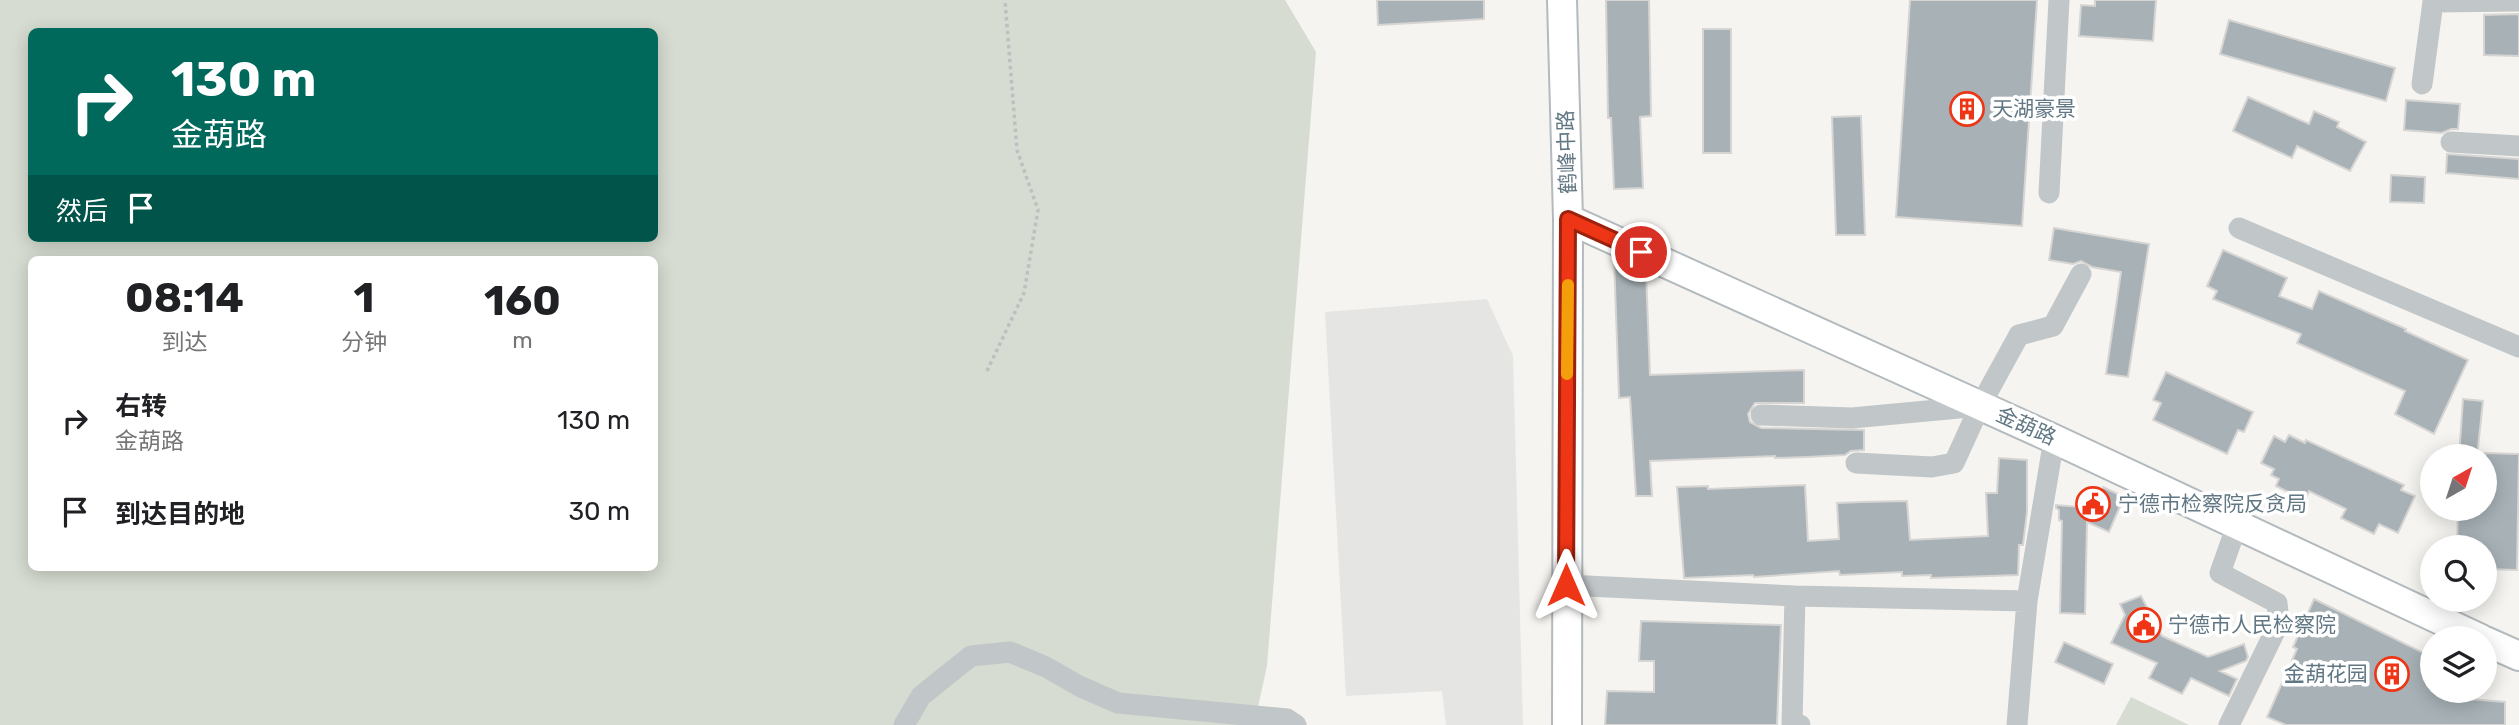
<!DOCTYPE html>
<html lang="zh">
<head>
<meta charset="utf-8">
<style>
  body { margin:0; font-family:Rubik,"Noto Sans SC",sans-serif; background:#f2f2f2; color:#202124; height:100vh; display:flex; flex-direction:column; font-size:26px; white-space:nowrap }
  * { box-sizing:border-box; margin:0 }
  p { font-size:23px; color:#757577 }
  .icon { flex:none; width:38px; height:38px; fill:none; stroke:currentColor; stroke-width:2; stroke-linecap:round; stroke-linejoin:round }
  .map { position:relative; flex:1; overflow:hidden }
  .details { position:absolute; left:28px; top:256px; width:630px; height:315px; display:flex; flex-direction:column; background:#fff; border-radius:10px; box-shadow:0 4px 18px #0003 }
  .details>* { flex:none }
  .hud { position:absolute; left:28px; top:28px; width:630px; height:214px; border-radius:10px; box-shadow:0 4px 18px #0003; background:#00695c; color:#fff; overflow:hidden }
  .needle { width:46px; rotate:39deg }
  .fabs { position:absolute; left:2420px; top:444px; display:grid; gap:14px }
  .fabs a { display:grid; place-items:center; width:77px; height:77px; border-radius:50%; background:#fff; box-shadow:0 4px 18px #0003; font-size:35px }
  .pin { position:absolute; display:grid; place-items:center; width:60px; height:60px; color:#fff; margin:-30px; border:4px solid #fff; border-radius:50%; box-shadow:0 2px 7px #0007 }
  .me { position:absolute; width:77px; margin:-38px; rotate:0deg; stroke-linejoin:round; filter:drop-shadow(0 0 5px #0008) }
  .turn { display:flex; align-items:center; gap:24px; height:147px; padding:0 28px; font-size:32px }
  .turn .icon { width:91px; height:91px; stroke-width:2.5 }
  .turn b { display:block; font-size:49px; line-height:60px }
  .then { display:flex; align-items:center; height:66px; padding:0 28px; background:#0003; gap:14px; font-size:26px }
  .eta { display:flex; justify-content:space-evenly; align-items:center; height:119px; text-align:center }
  .eta b { font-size:42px; font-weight:700; line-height:49px }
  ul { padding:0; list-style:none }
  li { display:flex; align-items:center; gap:21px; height:91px; padding:0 28px }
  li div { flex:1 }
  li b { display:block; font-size:26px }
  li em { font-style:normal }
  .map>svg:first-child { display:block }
  .built { fill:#e5e6e4 }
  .green { fill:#d6dcd1; fill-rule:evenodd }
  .building { fill:#a8b2b6; stroke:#d6d5d3; stroke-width:2 }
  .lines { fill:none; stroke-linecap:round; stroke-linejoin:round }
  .secondary-casing { stroke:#b3babd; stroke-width:32 }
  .path { stroke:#bdbfc1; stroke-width:3.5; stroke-dasharray:3.5 3.5; stroke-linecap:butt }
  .street { stroke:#c1c6c8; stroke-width:21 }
  .secondary { stroke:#fff; stroke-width:28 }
  .route-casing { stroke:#9b220e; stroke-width:18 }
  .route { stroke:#ee3516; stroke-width:12 }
  .slow { stroke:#f59e0b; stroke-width:12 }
  .labels { text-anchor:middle; stroke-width:7; stroke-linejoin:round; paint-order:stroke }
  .poi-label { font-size:21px; fill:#617783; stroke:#fff; text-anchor:start }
  .street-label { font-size:21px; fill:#617783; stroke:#fff }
</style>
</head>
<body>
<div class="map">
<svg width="2519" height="725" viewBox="0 0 2519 725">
  <rect width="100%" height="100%" fill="#f5f4f0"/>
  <path class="built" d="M1487,299L1513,356L1523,725H1446L1442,691L1346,696L1325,312Z"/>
  <path class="green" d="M0,0H1285L1316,52L1267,666L1254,725H0ZM32,32H654V238H32ZM32,259H654V567H32Z
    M2131,697L2189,725H2116Z"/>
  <path class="building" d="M1377,0H1484V19L1378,25Z
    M1606,0H1649L1651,116L1640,117L1643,188L1614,189L1611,118H1608Z
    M1910,0H2037L2022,226L1896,217Z
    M2095,0H2156L2153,41L2079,36L2081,5L2095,6Z
    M2519,14V56L2484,55V15Z
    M2229,20L2395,68L2386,101L2220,54Z
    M1703,29H1731V153H1703Z
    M2248,97L2309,124L2314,111L2339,122L2337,127L2366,142L2350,171L2297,146L2292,158L2233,131Z
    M2406,100L2460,104L2458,129H2451L2442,133L2404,130Z
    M1861,116L1865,235H1836L1832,117Z
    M2447,154L2519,159V179L2446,173Z
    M2391,175L2425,177L2424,203L2390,202Z
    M2054,228L2149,244L2128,377L2106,374L2121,272L2092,267L2081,261L2073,264L2049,260Z
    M2223,250L2287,278L2279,296L2312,309L2319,291L2406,329L2405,331L2468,360L2434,434L2395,414L2405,391L2297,343L2301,334L2213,299L2217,291L2207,286Z
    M1614,258L1646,272L1650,375L1804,370V403H1755L1748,414L1750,422L1761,428L1864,430V450L1851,451L1845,455L1807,457L1775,458V456L1650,461L1652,496H1636L1630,397L1619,398Z
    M2166,372L2253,412L2244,432L2238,430L2227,454L2153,420L2161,403L2153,400Z
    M2463,399L2483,401L2477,457H2459Z
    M2289,435L2305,443L2306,440L2404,485L2401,490L2415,496L2398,533L2379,524L2374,534L2341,518L2346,509L2309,491L2305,500L2276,486L2279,479L2271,475L2274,469L2261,463L2274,436L2285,442Z
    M2485,453L2519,454L2517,570L2485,569V548H2457L2458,509H2485Z
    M1999,458L2027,460V512L2023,545H2019L2018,575L1931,578V575L1902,576V572L1840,575L1839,571L1754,577L1753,575L1684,578L1677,487L1708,486V489L1805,485L1808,541L1839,539L1837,503L1861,502L1907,501L1910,540L1988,536L1986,493H1997Z
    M2103,487L2124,497L2109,532L2087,522L2085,614L2060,613L2062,521L2059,520V510L2056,508V505L2094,508Z
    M2141,596L2162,636L2208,657L2244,644L2248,657L2246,661L2220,671L2237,679L2229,696L2191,678L2182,694L2149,678L2157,663L2111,643L2125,615L2120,604Z
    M2314,599L2432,657V691H2459L2457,698L2505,702V725H2286L2267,717L2297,649L2293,647Z
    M1641,621L1781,625L1777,725H1605L1607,691L1654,692V661H1639Z
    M2064,642L2113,664L2104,684L2055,662Z"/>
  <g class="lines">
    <g class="secondary-casing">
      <path id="secondary" d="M1562,0L1568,219L1567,725
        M1568,219L2054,439L2481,639
        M2485,641L2519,656"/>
    </g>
    <path class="path" d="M987,371L1024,293L1038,210L1017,150L1005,0"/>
    <path class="street" d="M2422,84L2433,2L2519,1
      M2451,142L2519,146
      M2049,193L2059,0
      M2239,228L2519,347
      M1980,406L2019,335L2053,326L2081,274
      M1761,415L1852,418L1980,406L1954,463L1932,467L1856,463
      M1566,585L1795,596L2027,601
      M1795,596L1792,723L1800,725
      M904,725L921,696L971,656L1010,652L1046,667L1079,686L1118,703L1287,719L1296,725
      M2017,725L2027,601L2054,439
      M2229,725L2279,623L2277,603L2220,573L2237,525"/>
    <use href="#secondary" class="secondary"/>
  </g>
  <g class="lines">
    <g class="route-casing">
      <path id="route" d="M1566,585L1568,219L1641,252"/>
    </g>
    <use href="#route" class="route"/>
    <path class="slow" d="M1567,374L1568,285"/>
  </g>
  <defs>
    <g id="building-ring" transform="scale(1.75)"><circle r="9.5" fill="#fff" stroke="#ee3516" stroke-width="1.5"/><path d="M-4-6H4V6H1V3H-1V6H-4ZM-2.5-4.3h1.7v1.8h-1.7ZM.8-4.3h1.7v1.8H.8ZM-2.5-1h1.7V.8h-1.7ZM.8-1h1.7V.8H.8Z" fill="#ee3516"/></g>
    <g id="civic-ring" transform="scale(1.75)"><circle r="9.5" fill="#fff" stroke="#ee3516" stroke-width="1.5"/><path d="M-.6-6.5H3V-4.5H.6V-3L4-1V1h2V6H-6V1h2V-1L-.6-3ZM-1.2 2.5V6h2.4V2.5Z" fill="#ee3516"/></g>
  </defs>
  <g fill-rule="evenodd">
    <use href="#building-ring" x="1967" y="109"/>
    <use href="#civic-ring" x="2093" y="504"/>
    <use href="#civic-ring" x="2144" y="625"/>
    <use href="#building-ring" x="2392" y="674"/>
  </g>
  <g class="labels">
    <g class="poi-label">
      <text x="1992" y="116">天湖豪景</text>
      <text x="2118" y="511">宁德市检察院反贪局</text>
      <text x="2168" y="632">宁德市人民检察院</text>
      <text x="2368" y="681" text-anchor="end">金葫花园</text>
    </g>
    <g class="street-label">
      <text transform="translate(1567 152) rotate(-92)" y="7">鹤峰中路</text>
      <text transform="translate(2026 426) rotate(24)" y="7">金葫路</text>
    </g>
  </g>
</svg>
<div class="fabs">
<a><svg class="needle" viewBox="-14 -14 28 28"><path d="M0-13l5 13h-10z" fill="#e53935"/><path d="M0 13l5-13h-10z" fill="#757577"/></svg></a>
<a><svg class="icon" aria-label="search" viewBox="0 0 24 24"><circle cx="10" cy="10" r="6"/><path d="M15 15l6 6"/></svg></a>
<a><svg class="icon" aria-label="layers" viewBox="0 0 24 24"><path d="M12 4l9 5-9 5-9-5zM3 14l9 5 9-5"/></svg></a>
</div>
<div class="pin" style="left:1641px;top:252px;background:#d93025"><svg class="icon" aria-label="arrive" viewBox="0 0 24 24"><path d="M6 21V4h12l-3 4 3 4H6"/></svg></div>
<svg class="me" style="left:1566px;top:585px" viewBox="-20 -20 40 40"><path d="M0-17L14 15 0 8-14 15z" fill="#ee3516" stroke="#fff" stroke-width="4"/></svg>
<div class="hud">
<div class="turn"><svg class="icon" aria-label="right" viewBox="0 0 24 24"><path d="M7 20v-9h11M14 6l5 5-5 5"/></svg><div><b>130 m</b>金葫路</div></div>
<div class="then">然后<svg class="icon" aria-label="arrive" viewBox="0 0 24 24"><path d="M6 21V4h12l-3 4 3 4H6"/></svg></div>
</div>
<section class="details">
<div class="eta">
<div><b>08:14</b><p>到达</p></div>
<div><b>1</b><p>分钟</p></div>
<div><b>160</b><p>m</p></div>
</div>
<ul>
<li><svg class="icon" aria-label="right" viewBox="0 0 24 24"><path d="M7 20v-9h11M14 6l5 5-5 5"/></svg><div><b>右转</b><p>金葫路</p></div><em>130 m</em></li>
<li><svg class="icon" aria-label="arrive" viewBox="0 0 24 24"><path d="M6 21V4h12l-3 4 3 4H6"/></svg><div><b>到达目的地</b></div><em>30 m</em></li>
</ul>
</section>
</div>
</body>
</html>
